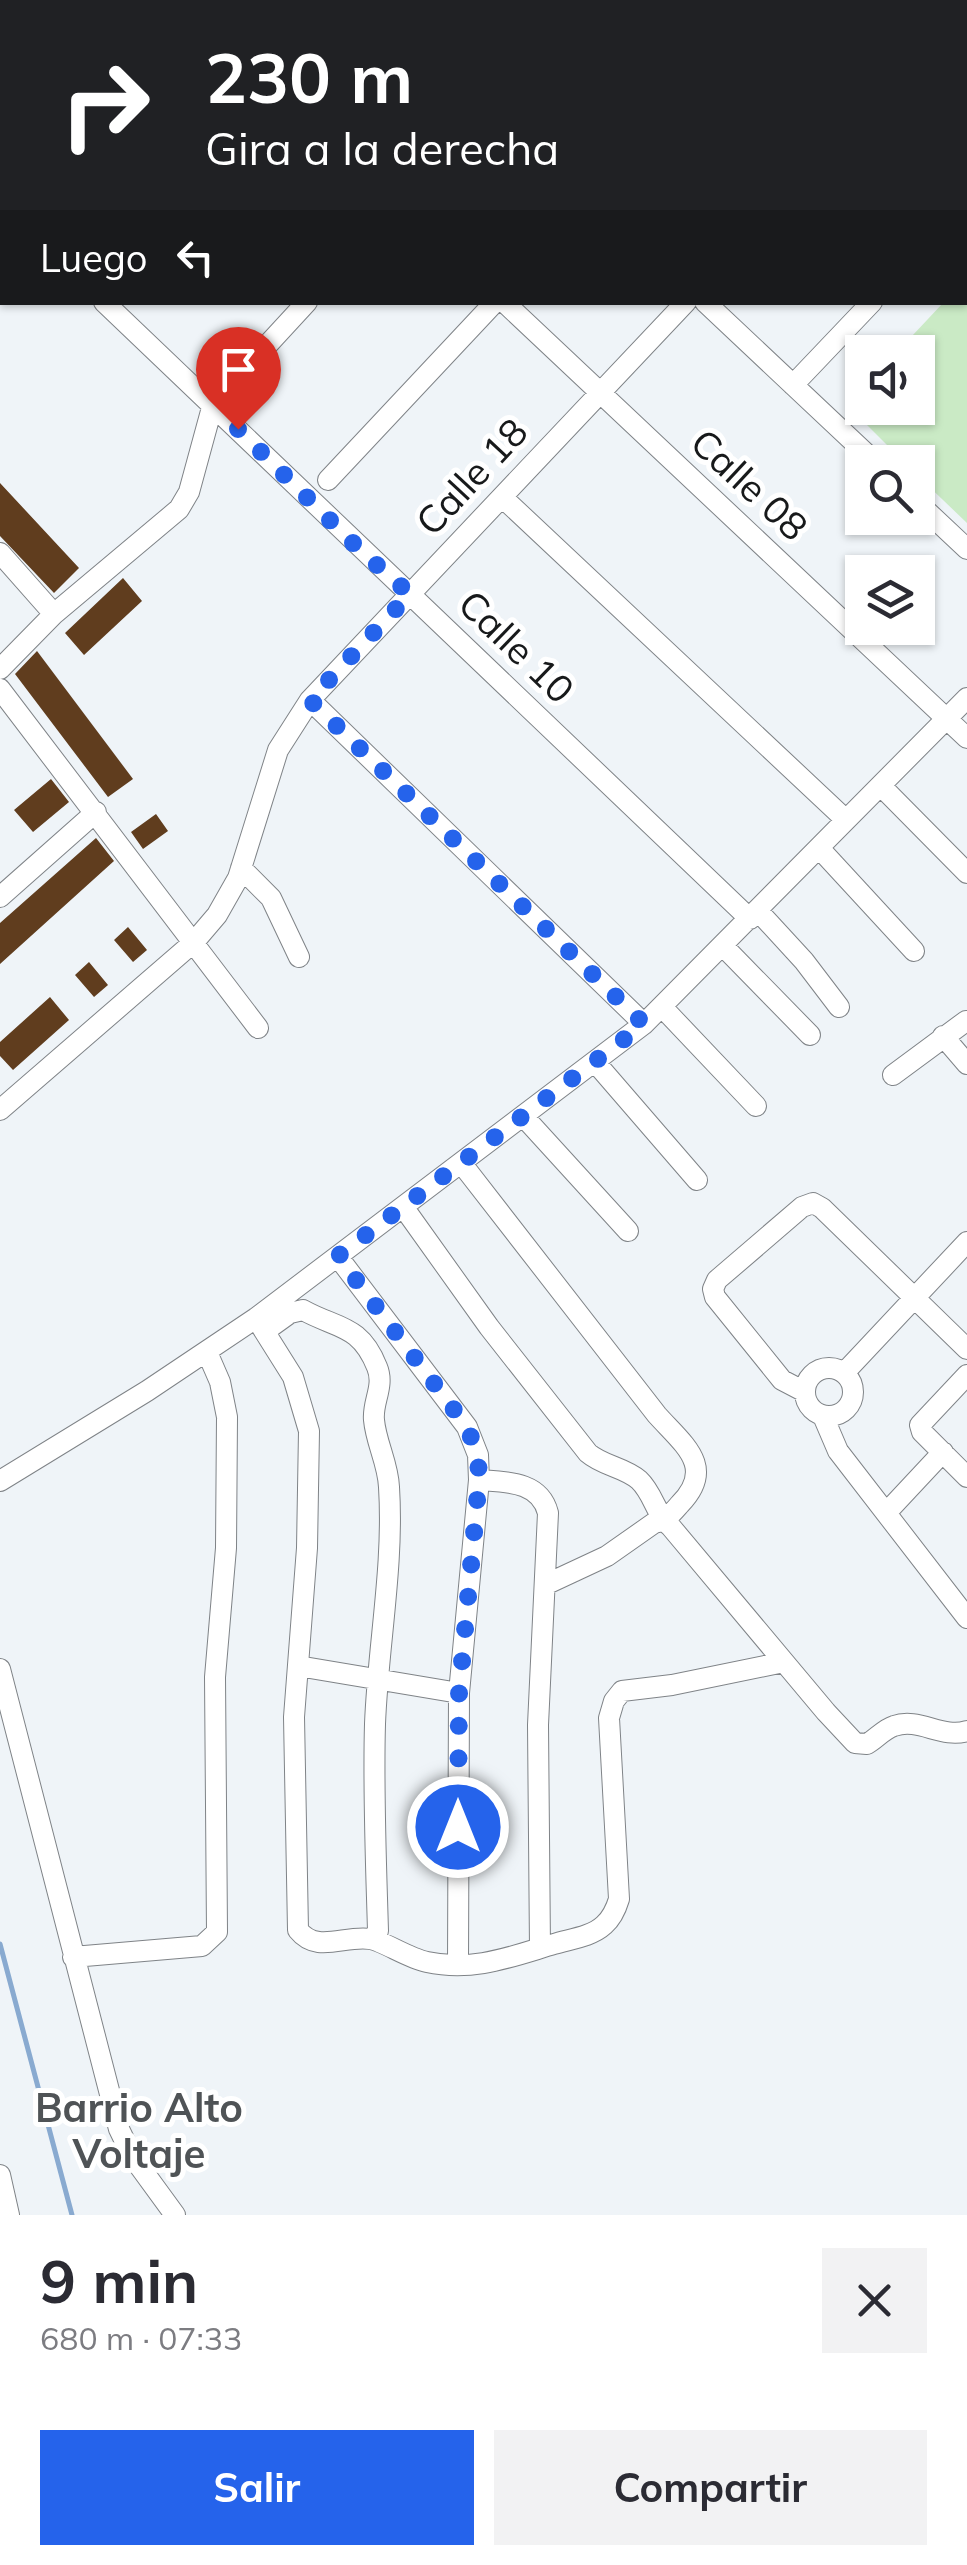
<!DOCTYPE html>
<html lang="es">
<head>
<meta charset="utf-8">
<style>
  body { margin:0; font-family:Mulish,sans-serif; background:#f2f2f3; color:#2b2b33; height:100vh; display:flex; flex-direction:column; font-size:38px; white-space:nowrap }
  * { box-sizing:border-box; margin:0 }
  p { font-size:32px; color:#7c7c81 }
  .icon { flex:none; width:55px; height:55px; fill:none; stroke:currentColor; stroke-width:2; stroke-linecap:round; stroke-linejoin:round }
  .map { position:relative; height:2215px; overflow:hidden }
  .sheet { display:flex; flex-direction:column; background:#fff; flex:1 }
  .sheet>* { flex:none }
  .banner { position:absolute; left:0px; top:0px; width:968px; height:305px; box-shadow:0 2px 8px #0004; background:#202124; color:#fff; overflow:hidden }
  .fabs { position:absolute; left:845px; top:335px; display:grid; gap:20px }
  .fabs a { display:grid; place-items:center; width:90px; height:90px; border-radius:0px; background:#fff; box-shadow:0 2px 8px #0004; font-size:50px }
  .pin { position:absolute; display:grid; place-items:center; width:85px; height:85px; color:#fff; margin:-102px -42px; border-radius:50% 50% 50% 0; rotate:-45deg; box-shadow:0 0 10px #0007 }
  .pin .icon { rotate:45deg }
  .me { position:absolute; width:110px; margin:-55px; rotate:0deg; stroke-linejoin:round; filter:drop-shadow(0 0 8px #0008) }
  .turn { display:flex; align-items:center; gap:35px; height:210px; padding:0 40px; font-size:45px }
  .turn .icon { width:130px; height:130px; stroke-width:2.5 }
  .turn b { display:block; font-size:70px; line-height:85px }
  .then { display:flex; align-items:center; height:95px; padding:0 40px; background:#0003; gap:20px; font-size:38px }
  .round { display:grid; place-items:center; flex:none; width:105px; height:105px; border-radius:0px; background:#f2f2f3 }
  .headline { display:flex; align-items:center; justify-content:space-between; height:170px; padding:0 40px }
  h1 { font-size:60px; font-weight:700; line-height:75px }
  .primary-button { display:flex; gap:20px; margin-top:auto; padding:20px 40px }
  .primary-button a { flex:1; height:115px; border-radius:0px; background:#2563eb; color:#fff; font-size:40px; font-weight:700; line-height:115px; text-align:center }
  .primary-button a+a { background:#f2f2f3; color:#2b2b33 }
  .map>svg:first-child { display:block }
  .green { fill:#caeac5 }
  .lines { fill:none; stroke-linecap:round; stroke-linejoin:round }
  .stream { stroke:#89aad0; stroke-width:5 }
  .building { fill:#603d1e }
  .minor-casing { stroke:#7f8387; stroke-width:22 }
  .minor { stroke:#fff; stroke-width:20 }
  .route { stroke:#2563eb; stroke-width:18; stroke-dasharray:0 32.4 }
  .labels { text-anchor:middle; stroke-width:10; stroke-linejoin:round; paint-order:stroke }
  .street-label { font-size:38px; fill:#17191a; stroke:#fff }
  .neighbourhood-label { font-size:40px; font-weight:bold; fill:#4f5356; stroke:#fff }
</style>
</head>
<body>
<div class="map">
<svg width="967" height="2215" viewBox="0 0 967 2215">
  <rect width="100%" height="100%" fill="#eff4f8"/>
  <path class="green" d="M967,276V523L918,476V462H904L848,406L862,390V408H918V352H897L943,303L965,302Z"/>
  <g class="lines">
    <path class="stream" d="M0,1944L72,2215"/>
  </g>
  <path class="building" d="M0,483L79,568L54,593L0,536Z
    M123,578L142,601L84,655L65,633Z
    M37,651L133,779L108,797L15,674Z
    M51,779L69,802L33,832L14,810Z
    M156,814L168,831L143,849L131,832Z
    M96,838L114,861L0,964V923Z
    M128,927L147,950L133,962L114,940Z
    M89,962L108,985L94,997L75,975Z
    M50,997L69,1020L13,1070L0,1056V1042Z"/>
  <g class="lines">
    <g class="minor-casing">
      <path id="minor" d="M188,0L191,2
        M16,2L18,0
        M398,2L401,0
        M587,2L590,0
        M779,2L782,0
        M965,9L967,7
        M0,19L2,17
        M0,204L2,207
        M965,205L967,203
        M104,302L750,919
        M504,302L967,738
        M705,302L875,462
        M793,385L872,302
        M328,480L495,302
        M502,497L846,820
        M918,503L967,549
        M0,553L54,614
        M0,669L54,614L179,509L189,492L213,404L307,302
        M0,689L258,1028
        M310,700L644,1024
        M881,786L967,873
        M819,848L914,951
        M241,868L271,898L299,957
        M0,897L96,812
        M758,911L804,961L839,1007
        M723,946L810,1035
        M663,1008L756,1106
        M943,1036L967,1064
        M595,1062L697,1180
        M893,1075L966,1021
        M0,1110L194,942L217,915L238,878L278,750L310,700L686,302
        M524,1117L628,1231
        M462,1164L657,1415C684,1445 716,1467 680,1504C672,1513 666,1521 654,1523L607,1556L547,1584
        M404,1208L489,1327L588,1453C603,1466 624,1467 639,1480C654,1494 656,1516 671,1527L826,1712L855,1743L867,1744C876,1739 884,1729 894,1726C919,1717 942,1739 967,1731
        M338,1257L467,1427L478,1455L479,1480L459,1693L458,1965
        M256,1318L293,1377L309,1431L307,1548L294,1717L298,1930C317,1954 344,1935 370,1939C383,1941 408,1958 427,1962C473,1972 510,1957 554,1944C570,1939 591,1937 604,1925C612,1918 616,1909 619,1899L609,1718L614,1701L622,1691L672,1685L784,1662
        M265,1331L290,1313L303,1310C337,1329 360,1324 377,1367C385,1386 372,1402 374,1420C376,1443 388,1463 389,1487C394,1566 378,1645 375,1724C373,1792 376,1862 378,1931L372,1939
        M805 1392a24 24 0 1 1 48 0a24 24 0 1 1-48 0Z
        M844,1373L967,1242
        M967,1375L920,1425L922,1432L967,1477
        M805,1392L782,1380L715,1297L713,1289L717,1280L802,1207L813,1203L822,1208L967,1349
        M823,1416L838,1451L967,1618
        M479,1480C506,1482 540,1481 548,1513L538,1725L540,1948
        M0,1481L147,1391L256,1318L644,1024L967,698
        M886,1513L943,1452
        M298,1666L459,1693
        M0,1669L119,2129L132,2156L175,2215
        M73,1957L202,1946L217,1932L215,1677L226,1548L227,1417L220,1382L207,1352
        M0,2175L9,2215"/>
    </g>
    <use href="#minor" class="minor"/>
  </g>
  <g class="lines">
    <path class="route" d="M238,429L362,552L410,594L310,700L644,1024L338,1256L467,1427L478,1455L479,1480L459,1694L458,1827"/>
  </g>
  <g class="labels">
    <g class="street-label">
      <text transform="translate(472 477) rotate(-47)" y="13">Calle 18</text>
      <text transform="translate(749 485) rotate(43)" y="13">Calle 08</text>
      <text transform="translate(516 647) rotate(44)" y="13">Calle 10</text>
    </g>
    <g class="neighbourhood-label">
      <text x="139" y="2122">Barrio Alto<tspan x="139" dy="46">Voltaje</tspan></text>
    </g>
  </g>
</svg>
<div class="fabs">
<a><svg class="icon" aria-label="sound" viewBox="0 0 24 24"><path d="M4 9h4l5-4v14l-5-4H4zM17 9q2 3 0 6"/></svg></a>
<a><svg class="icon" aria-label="search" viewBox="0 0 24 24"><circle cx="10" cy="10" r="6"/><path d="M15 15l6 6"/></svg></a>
<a><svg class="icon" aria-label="layers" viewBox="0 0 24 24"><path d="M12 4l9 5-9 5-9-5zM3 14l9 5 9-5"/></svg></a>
</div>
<div class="pin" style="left:238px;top:429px;background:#d93025"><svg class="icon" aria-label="arrive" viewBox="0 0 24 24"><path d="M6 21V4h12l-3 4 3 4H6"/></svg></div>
<svg class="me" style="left:458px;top:1827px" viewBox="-20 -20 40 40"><circle r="17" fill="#2563eb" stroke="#fff" stroke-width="3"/><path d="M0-11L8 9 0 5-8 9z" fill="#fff"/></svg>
<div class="banner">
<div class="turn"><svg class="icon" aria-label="right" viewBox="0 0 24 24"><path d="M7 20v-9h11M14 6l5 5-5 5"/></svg><div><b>230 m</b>Gira a la derecha</div></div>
<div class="then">Luego<svg class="icon" aria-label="left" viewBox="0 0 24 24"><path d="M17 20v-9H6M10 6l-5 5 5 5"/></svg></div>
</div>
</div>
<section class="sheet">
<div class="headline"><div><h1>9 min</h1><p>680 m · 07:33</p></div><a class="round"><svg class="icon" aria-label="close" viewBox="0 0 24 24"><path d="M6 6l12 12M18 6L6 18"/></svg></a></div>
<div class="primary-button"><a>Salir</a><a>Compartir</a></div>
</section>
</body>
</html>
